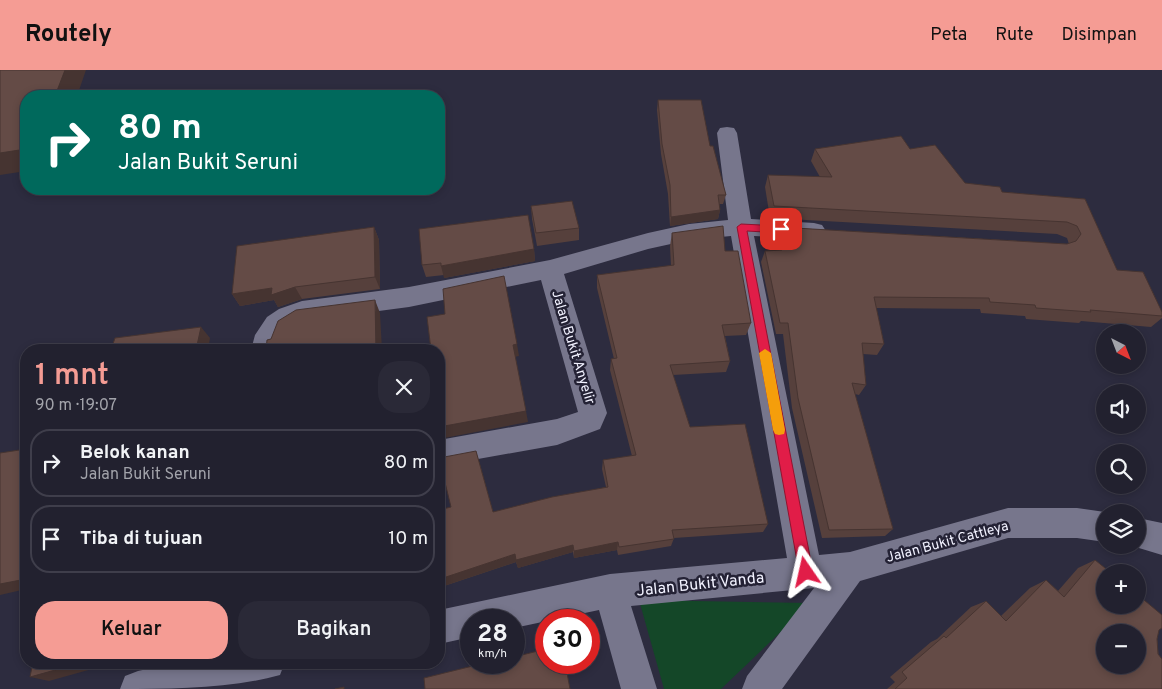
<!DOCTYPE html>
<html lang="id">
<head>
<meta charset="utf-8">
<style>
  body { margin:0; font-family:Overpass,sans-serif; background:#2a2937; color:#f1f3f6; height:100vh; display:flex; flex-direction:column; font-size:19px; white-space:nowrap }
  * { box-sizing:border-box; margin:0 }
  p { font-size:16px; color:#a2a3aa }
  .icon { flex:none; width:28px; height:28px; fill:none; stroke:currentColor; stroke-width:2; stroke-linecap:round; stroke-linejoin:round }
  .map { position:relative; flex:1; overflow:hidden }
  .drawer { position:absolute; left:20px; top:274px; width:425px; height:325px; display:flex; flex-direction:column; background:#22212f; border-radius:20px; box-shadow:0 2px 8px #0003,0 0 0 1px #3f3e4b }
  .drawer>* { flex:none }
  .guide { position:absolute; left:20px; top:20px; width:425px; height:105px; border-radius:20px; box-shadow:0 2px 8px #0003,0 0 0 1px #3f3e4b; background:#00695c; color:#fff; overflow:hidden }
  .needle { width:32px; rotate:138deg }
  .tools { position:absolute; left:1096px; top:254px; display:grid; gap:10px }
  .tools a { display:grid; place-items:center; width:50px; height:50px; border-radius:50%; background:#22212f; box-shadow:0 2px 8px #0003,0 0 0 1px #3f3e4b; font-size:25px }
  .speed { position:absolute; left:460px; top:539px; display:flex; gap:10px; font-size:25px; font-weight:700; text-align:center }
  .speed>* { display:grid; place-content:center; width:65px; height:65px; border-radius:50%; background:#22212f; box-shadow:0 2px 8px #0003,0 0 0 1px #3f3e4b; line-height:1 }
  .speed small { font-size:12px; font-weight:400 }
  .speed .limit { border:8px solid #d22; background:#fff; color:#111 }
  .pin { position:absolute; display:grid; place-items:center; width:42px; height:42px; color:#fff; margin:-21px; border-radius:10px; box-shadow:0 2px 8px #0006 }
  .me { position:absolute; width:55px; margin:-28px; rotate:349deg; stroke-linejoin:round; filter:drop-shadow(0 0 4px #0008) }
  .turn { display:flex; align-items:center; gap:18px; height:105px; padding:0 15px; font-size:22px }
  .turn .icon { width:65px; height:65px; stroke-width:2.5 }
  .turn b { display:block; font-size:35px; line-height:42px }
  .round { display:grid; place-items:center; flex:none; width:52px; height:52px; border-radius:20px; background:#2a2937 }
  .headline { display:flex; align-items:center; justify-content:space-between; height:85px; padding:0 15px }
  h1 { font-size:30px; font-weight:600; line-height:38px; color:#f59c94 }
  .primary-button { display:flex; gap:10px; margin-top:auto; padding:10px 15px }
  .primary-button a { flex:1; height:58px; border-radius:20px; background:#f59c94; color:#111; font-size:20px; font-weight:600; line-height:58px; text-align:center }
  .primary-button a+a { background:#2a2937; color:#f1f3f6 }
  ul { padding:0; list-style:none }
  li { display:flex; align-items:center; gap:15px; height:68px; margin:0 10px 8px; padding:0 5px; border:2px solid #3f3e4b; border-radius:20px }
  li div { flex:1 }
  li b { display:block; font-size:19px }
  li em { font-style:normal }
  header { display:flex; align-items:center; gap:30px; box-sizing:border-box; height:70px; padding:0 25px; background:#f59c94; color:#111 }
  header strong { font-size:24px }
  nav { display:flex; gap:28px; margin-inline-start:auto; font-size:18px }
  .map>svg:first-child { display:block }
  .green { fill:#144728 }
  .lines { fill:none; stroke-linecap:round; stroke-linejoin:round }
  .street { fill:#77768c; fill-rule:evenodd }
  .wall { fill:#56403c }
  .shaded-wall { fill:#463431 }
  .building { fill:#644b46; stroke:#463431; fill-rule:evenodd }
  .route { fill:#e11d48; stroke:#92132f }
  .slow { fill:#f59e0b }
  .labels { text-anchor:middle; stroke-width:5; stroke-linejoin:round; paint-order:stroke }
  .street-label { font-size:14px; fill:#f2f2ff; stroke:#242235 }
  .near-street-label { font-size:16px; fill:#f2f2ff; stroke:#242235 }
</style>
</head>
<body>
<header>
<strong>Routely</strong>
<nav><a>Peta</a><a>Rute</a><a>Disimpan</a></nav>
</header>
<div class="map">
<svg width="1162" height="619" viewBox="0 0 1162 619">
  <rect width="100%" height="100%" fill="#2d2c3f"/>
  <path class="green" d="M639,530L811,533L721,619H664Z"/>
  <g class="lines">
    <path class="street" d="M727,57L734,58L737,63L751,149L814,153L822,155L826,161L822,167L814,169L754,166L819,485L850,482L1008,438H1077L1105,442H1107H1105V472L1077,468H1008L860,511L782,619H742L747,606L814,518L631,536L657,619H621L599,540L514,558V550H471V567L439,574V540L610,504L787,488L731,166L689,170L648,179L564,204L607,343L600,359L557,375L439,396V370L557,349L578,342L541,210L409,237L303,251L285,262L281,268L277,280H251L255,265L267,247L279,239L302,231L409,217L550,190L648,163L689,154L728,150L717,63L720,58Z
      M1138,448L1162,453V485L1129,475H1138Z
      M179,592H285L280,605C230,619 173,619 120,619L125,606L138,601Z"/>
  </g>
  <path class="wall" d="M658,30L710,76L726,125L723,134H719L720,140L718,149L670,156L668,124L661,84L657,40Z
    M815,79H910L965,113L1002,122L1085,129L1117,200L1162,242V248L1151,257L1081,251L1079,253L1026,249L1025,246L981,243L980,239L876,238L884,274L877,285L863,284L866,315L859,325L855,324L893,459L885,466L822,468L792,338L783,264H776L761,192L765,181H776L774,169L778,157L1067,174H1069L1067,168L1057,164L770,148L765,117L768,105L820,107L811,91Z
    M531,136L579,158V170L537,176L532,149Z
    M374,157L379,170L380,219L302,229L278,237L274,230L240,236L232,224Z
    M672,163L725,181L751,253L746,265L725,266L730,291L726,302L673,305L690,357L768,454L763,462L674,468L671,476L618,485L617,480L574,488L573,482L518,498L516,492L444,516L445,518L439,519V440L451,437L476,381L493,442L606,417L602,399L603,390L632,386L610,300L611,289H614L597,218V205L671,196L670,176Z
    M534,179L535,191L444,208V205L426,207L422,195Z
    M1095,490L1159,560L1157,569L1162,619H887L895,612L890,607L931,572L937,569L971,537L986,531L1001,546L1030,518L1046,510L1058,521L1078,498Z"/>
  <path class="shaded-wall" d="M65,0H86L77,26H55Z
    M26,79V101L0,105V83Z
    M720,140L718,149L670,156L671,147Z
    M374,157L379,170L380,219L375,207Z
    M534,179L535,191L444,208L441,196Z
    M295,217L302,229L278,237L274,230L240,236L232,224L272,218Z
    M375,230L380,243L382,280H376Z
    M201,257L210,268L208,280H196Z
    M517,274L519,286L514,287L513,275Z
    M526,341L528,352L439,369V357Z
    M26,426V441L23,439Z
    M618,472L617,480L574,488V481Z
    M573,475V482L518,498L516,492L444,516L445,518L439,519V511L440,509L515,484Z
    M26,509V519L0,525V514Z
    M84,592H117L49,611L30,607Z"/>
  <path class="building" d="M0,0H65L55,26H26V79L0,83Z
    M658,30H701L710,76H713L726,125H718L720,140L671,147L670,115L662,74Z
    M901,66L910,79L935,75L965,113L1000,117L1002,122L1085,129L1117,200L1143,202L1162,242V246L1090,240L1091,242L1036,238L1035,235L990,232L989,228L874,227L884,274L862,273L866,315L852,313L893,459L829,460L798,328L788,253H780L765,181L782,180L778,157L1067,174L1076,171L1081,164L1077,156L1067,152L774,136L768,105L832,107L815,79Z
    M572,131L579,158L536,163L531,136Z
    M528,145L534,179L441,196V193L422,195L419,159Z
    M723,156L725,181H738L751,253L722,255L730,291L670,295L690,357L745,354L768,454L672,460L674,469L619,477L618,472L574,481L573,475L516,490L515,484L440,509V511H439V440L451,437L439,388L476,381L493,442L552,427L608,417L603,390L636,385L611,289L617,288L597,205L674,195L672,163Z
    M374,157L375,207L295,217L271,225L272,218L232,224L237,176Z
    M504,206L517,274L513,275L526,341L439,357V280H431L427,247L445,244L443,219Z
    M375,230L376,280H266L267,270L271,269L278,251L296,240Z
    M201,257L196,280H111L115,268Z
    M26,379V426L23,439L26,438V509L0,514V383Z
    M1095,490L1110,502H1105V535H1138V525L1162,545V558L1159,560L1157,569L1158,584L1162,589V619H895L907,608L902,602L944,566L946,568L986,531L1006,551L1046,510L1064,527ZM1105,562H1138V595H1105Z
    M546,579V592H565L570,619H425L424,608L489,592H514V587Z
    M33,592H84L30,607Z
    M344,617V619H335Z"/>
  <path class="route" d="M741,154L781,156L786,159L781,163L747,161L813,502L811,507L806,509L801,507L799,502L737,157Z"/>
  <path class="slow" d="M765,279L771,283L785,360L784,364L779,365L775,364L773,360L759,283Z"/>
  <g class="labels">
    <g class="street-label">
      <text transform="translate(574 277) rotate(73)" y="5">Jalan Bukit Anyelir</text>
      <text transform="translate(947 471) rotate(-15)" y="5">Jalan Bukit Cattleya</text>
    </g>
    <g class="near-street-label">
      <text transform="translate(700 513) rotate(-6)" y="6">Jalan Bukit Vanda</text>
    </g>
  </g>
</svg>
<div class="tools">
<a><svg class="needle" viewBox="-14 -14 28 28"><path d="M0-13l5 13h-10z" fill="#e53935"/><path d="M0 13l5-13h-10z" fill="#a2a3aa"/></svg></a>
<a><svg class="icon" aria-label="sound" viewBox="0 0 24 24"><path d="M4 9h4l5-4v14l-5-4H4zM17 9q2 3 0 6"/></svg></a>
<a><svg class="icon" aria-label="search" viewBox="0 0 24 24"><circle cx="10" cy="10" r="6"/><path d="M15 15l6 6"/></svg></a>
<a><svg class="icon" aria-label="layers" viewBox="0 0 24 24"><path d="M12 4l9 5-9 5-9-5zM3 14l9 5 9-5"/></svg></a>
<a>+</a>
<a>−</a>
</div>
<div class="speed"><div>28<small>km/h</small></div><div class="limit">30</div></div>
<div class="pin" style="left:781px;top:159px;background:#d93025"><svg class="icon" aria-label="arrive" viewBox="0 0 24 24"><path d="M6 21V4h12l-3 4 3 4H6"/></svg></div>
<svg class="me" style="left:806px;top:502px" viewBox="-20 -20 40 40"><path d="M0-17L14 15 0 8-14 15z" fill="#e11d48" stroke="#fff" stroke-width="4"/></svg>
<div class="guide">
<div class="turn"><svg class="icon" aria-label="right" viewBox="0 0 24 24"><path d="M7 20v-9h11M14 6l5 5-5 5"/></svg><div><b>80 m</b>Jalan Bukit Seruni</div></div>
</div>
<section class="drawer">
<div class="headline"><div><h1>1 mnt</h1><p>90 m · 19:07</p></div><a class="round"><svg class="icon" aria-label="close" viewBox="0 0 24 24"><path d="M6 6l12 12M18 6L6 18"/></svg></a></div>
<ul>
<li><svg class="icon" aria-label="right" viewBox="0 0 24 24"><path d="M7 20v-9h11M14 6l5 5-5 5"/></svg><div><b>Belok kanan</b><p>Jalan Bukit Seruni</p></div><em>80 m</em></li>
<li><svg class="icon" aria-label="arrive" viewBox="0 0 24 24"><path d="M6 21V4h12l-3 4 3 4H6"/></svg><div><b>Tiba di tujuan</b></div><em>10 m</em></li>
</ul>
<div class="primary-button"><a>Keluar</a><a>Bagikan</a></div>
</section>
</div>
</body>
</html>
